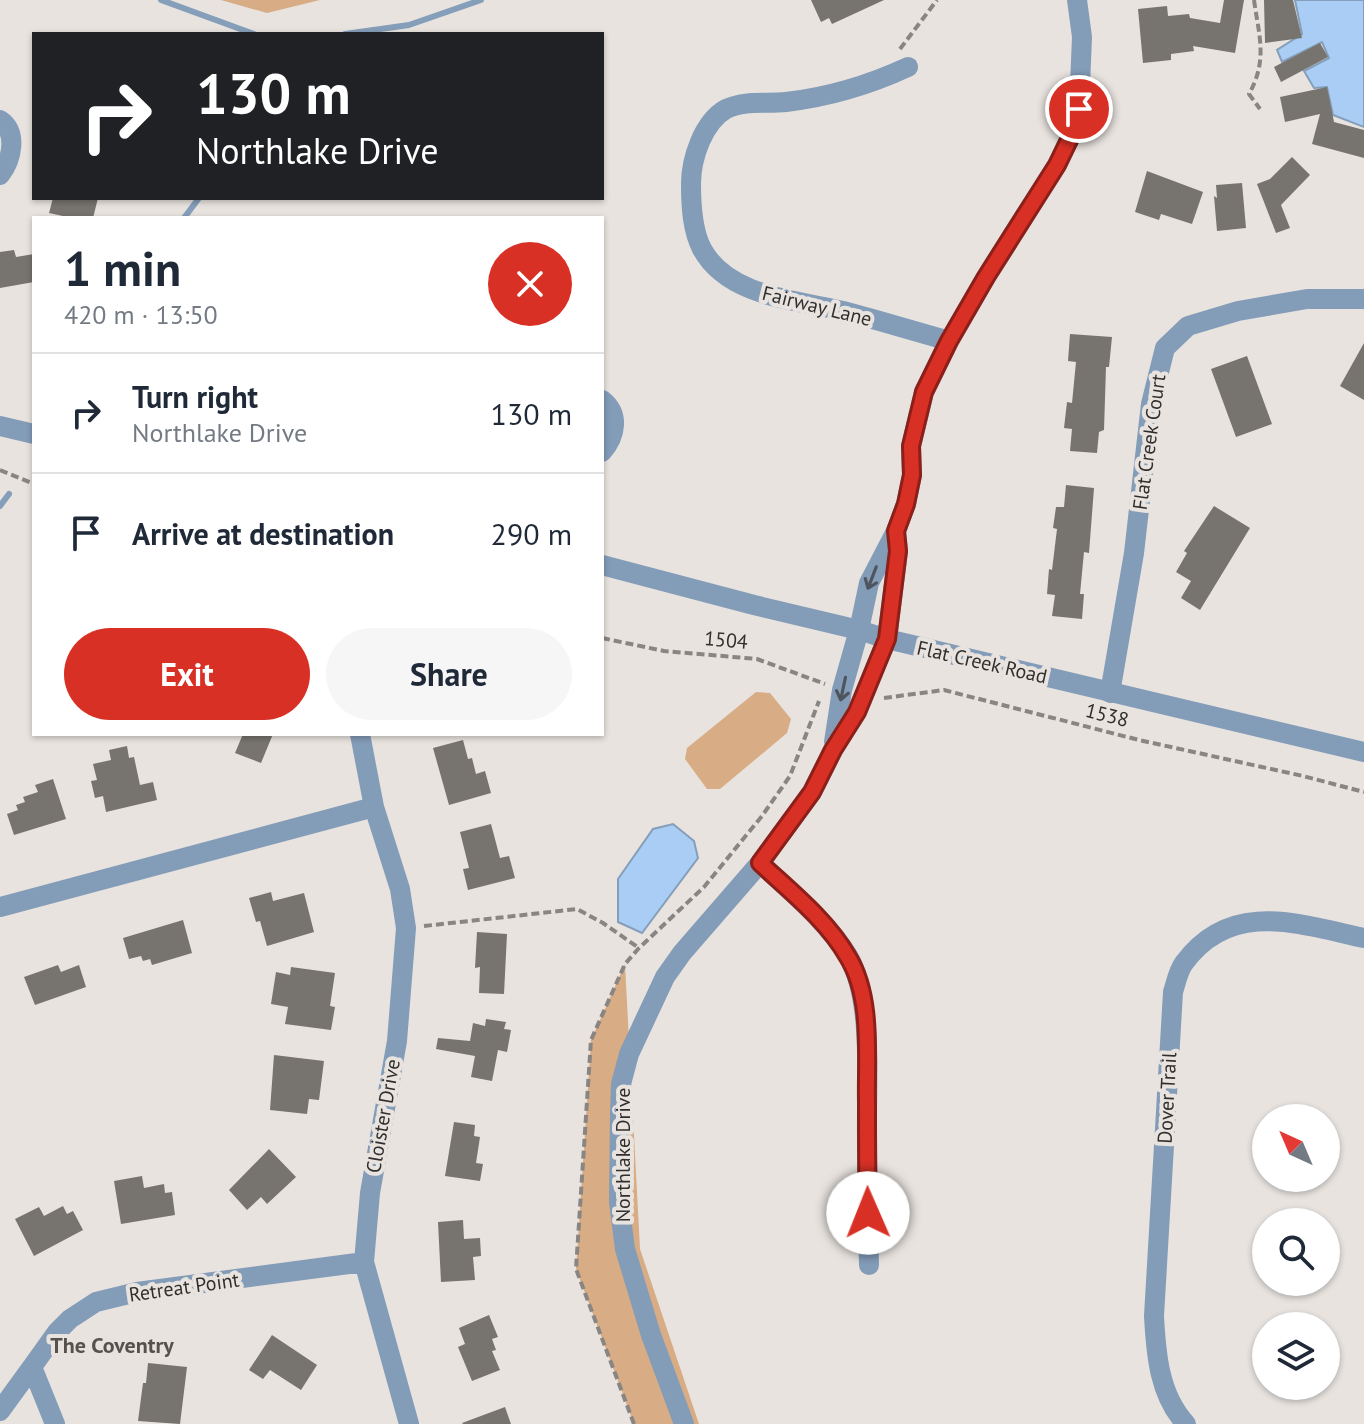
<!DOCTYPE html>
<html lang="en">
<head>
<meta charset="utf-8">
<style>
  body { margin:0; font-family:"PT Sans",sans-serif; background:#f6f6f7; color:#1f2937; height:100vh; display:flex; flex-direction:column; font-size:30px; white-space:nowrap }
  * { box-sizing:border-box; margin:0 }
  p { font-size:26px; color:#747a83 }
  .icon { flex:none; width:44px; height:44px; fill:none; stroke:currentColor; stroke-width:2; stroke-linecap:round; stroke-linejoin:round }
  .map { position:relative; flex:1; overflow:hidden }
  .drawer { position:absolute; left:32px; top:216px; width:572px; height:520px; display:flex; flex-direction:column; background:#fff; border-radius:0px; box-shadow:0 2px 6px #0004 }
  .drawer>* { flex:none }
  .hud { position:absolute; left:32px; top:32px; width:572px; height:168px; border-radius:0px; box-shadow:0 2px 6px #0004; background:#202124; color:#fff; overflow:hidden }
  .needle { width:52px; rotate:316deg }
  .fabs { position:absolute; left:1252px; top:1104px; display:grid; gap:16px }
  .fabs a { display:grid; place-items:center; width:88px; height:88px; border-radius:50%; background:#fff; box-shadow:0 2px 6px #0004; font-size:40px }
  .pin { position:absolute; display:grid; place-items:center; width:68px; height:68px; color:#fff; margin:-34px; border:4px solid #fff; border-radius:50%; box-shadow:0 2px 8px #0007 }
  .me { position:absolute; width:88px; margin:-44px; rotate:359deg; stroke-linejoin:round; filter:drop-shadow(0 0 6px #0008) }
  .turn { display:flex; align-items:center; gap:28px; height:168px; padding:0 32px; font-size:36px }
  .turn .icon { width:104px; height:104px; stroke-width:2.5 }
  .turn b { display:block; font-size:56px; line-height:68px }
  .round { display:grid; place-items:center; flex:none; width:84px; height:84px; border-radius:42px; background:#f6f6f7 }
  .summary { display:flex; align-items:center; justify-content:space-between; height:136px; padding:0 32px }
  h1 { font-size:48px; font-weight:600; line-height:60px }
  .primary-button { display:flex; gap:16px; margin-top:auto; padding:16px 32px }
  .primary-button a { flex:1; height:92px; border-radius:48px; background:#d93025; color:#fff; font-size:32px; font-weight:600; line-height:92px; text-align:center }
  .primary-button a+a { background:#f6f6f7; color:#1f2937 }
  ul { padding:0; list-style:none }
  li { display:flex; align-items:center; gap:24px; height:120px; padding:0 32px; border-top:2px solid #e0e1e3 }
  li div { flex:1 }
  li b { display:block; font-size:30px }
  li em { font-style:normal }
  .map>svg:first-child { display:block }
  .green { fill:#d8ac85 }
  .water { fill:#a9cdf4; stroke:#859eb9; stroke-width:2 }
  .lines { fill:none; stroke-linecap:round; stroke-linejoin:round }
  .stream { stroke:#859eb9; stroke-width:6 }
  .building { fill:#77736f }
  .path { stroke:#888583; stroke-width:4; stroke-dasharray:8 4; stroke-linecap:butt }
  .minor { stroke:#839cb8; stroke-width:20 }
  .tertiary { stroke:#839cb8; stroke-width:20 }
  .oneway { stroke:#4e555e }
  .route-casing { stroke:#8d1f18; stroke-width:20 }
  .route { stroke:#d93025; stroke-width:14 }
  .labels { text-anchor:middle; stroke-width:8; stroke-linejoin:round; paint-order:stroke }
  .street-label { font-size:20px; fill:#312f2e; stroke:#e8e3df }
  .neighbourhood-label { font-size:22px; font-weight:bold; fill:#55514d; stroke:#e8e3df }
</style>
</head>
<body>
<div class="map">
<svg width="1364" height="1424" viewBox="0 0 1364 1424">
  <rect width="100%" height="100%" fill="#e8e3df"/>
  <path class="green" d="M221,0H320L267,13Z
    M756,692L770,693L791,719L787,733L720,789H707L685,759L687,748Z
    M625,964L640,1249L699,1424H634L576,1269L591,1040Z"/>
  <path class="water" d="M1295,0H1364V127L1333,115L1327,87L1314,88L1304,71L1329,58L1322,42L1282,62L1277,50L1302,34Z
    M673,824L694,841L698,858L642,933L618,922V879L653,829Z"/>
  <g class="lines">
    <path class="stream" d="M161,0L254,34
      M345,34L409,25L481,0
      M184,218L199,198
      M0,506L9,494"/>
  </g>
  <path class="building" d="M811,0H884L832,24L829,18L821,22Z
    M1224,0H1244L1235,53L1193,46L1194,51L1171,54V60L1143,63L1138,9L1167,6L1168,16L1189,14L1190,18L1220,23Z
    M1264,0H1293L1302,38L1265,43Z
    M1320,43L1328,57L1281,82L1274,67Z
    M1327,87L1334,122L1364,130V158L1312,144L1320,114L1285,122L1280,97Z
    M1292,157L1310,175L1281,205L1290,228L1276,233L1257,184L1270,179Z
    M1147,171L1203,192L1192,224L1161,214L1159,220L1135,212Z
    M1242,183L1246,228L1217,231L1214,196L1217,198L1216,185Z
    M53,198H98L93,218H72L49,213Z
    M14,250L16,257L34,254V282L0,288V252Z
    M1070,334L1112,337L1109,367H1106L1104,430L1099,432L1097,453L1070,451L1072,429L1064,428L1067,402L1072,403L1076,362L1068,361Z
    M1364,343V400L1340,386Z
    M1247,356L1272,424L1236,437L1211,369Z
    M1066,485L1094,488L1089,553L1084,552L1080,594H1084L1082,619L1052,616L1055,595L1047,594L1049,569L1052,570L1057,529L1053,528L1056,507H1064Z
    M1214,506L1250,528L1200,610L1181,598L1191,581L1176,572L1187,553L1184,551Z
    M243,734H273L261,763L235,753Z
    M463,740L468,759L472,758L476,774L485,771L491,793L449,805L433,748Z
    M127,746L129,758L134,757L140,785L153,782L157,800L106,812L103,796L95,798L91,781L97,780L93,764L111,760L109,750Z
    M53,779L66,819L14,835L7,814L18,810L16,805L25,802L23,797L38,792L35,785Z
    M491,824L500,858L509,856L515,878L468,890L463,869L469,868L460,832Z
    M271,892L273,901L304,893L314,932L267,946L260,921L256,922L249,898Z
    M183,920L192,953L152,965L150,959L143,961L141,956L129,959L123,938Z
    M477,932L507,934L504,994L479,993L480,967L475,968Z
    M58,965L61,972L79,965L86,987L35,1005L24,977Z
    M291,967L335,973L330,1006L335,1007L331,1030L285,1024L288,1007L271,1004L276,972L290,975Z
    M486,1019L506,1022L504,1029L511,1030L507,1052L498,1050L492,1081L471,1077L475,1056L436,1049L438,1038L470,1041L473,1023L485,1026Z
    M274,1055L324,1061L319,1100L309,1099L307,1114L270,1110Z
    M454,1122L475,1125L474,1136L480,1137L476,1163L483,1164L480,1181L445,1176Z
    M269,1149L296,1177L267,1204L261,1197L247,1210L229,1190Z
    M142,1176L144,1188L164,1184L165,1193L172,1192L175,1215L121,1224L114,1181Z
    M63,1206L67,1214L73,1211L83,1230L34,1256L15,1219L39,1207L44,1216Z
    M463,1220L464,1239L480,1238L481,1256L473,1257L475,1280L441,1282L438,1222Z
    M489,1315L498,1337L492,1339L496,1350L492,1351L500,1370L472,1381L458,1347L465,1344L459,1328Z
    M272,1335L317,1365L301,1390L270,1370L263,1379L249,1370Z
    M148,1363L187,1367L180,1424L138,1421L143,1383H146Z
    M505,1407L511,1424H463L462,1423Z"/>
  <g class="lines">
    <path class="path" d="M1254,0C1259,36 1268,60 1249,94L1260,109
      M900,49L937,0
      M0,470L34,484
      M602,638L664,651L757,659L825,684
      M884,698L944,690L1139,740L1303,776L1364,792
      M424,926L577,909L603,923L639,948
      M634,1424L576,1269L591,1040L625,964L639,948L704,887L762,816L790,776L819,701"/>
    <path class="minor" d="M908,67C869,85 829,97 786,102C767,104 744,100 726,109C703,122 691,159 691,184C691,205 692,230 702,249C728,297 797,300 843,311C878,320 913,331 949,341
      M0,120C18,132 12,160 0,175
      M602,400C620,414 616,436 602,452
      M859,630L869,583L896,531L906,504L912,475L911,446L924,392L949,341L986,277L1057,165L1071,136L1079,109L1082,37L1077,0
      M887,639L898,551L896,531
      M1110,693L1134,553L1151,404L1165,348L1188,326L1238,311L1307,299H1364
      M360,734L374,807L400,889L406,928L397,1041L370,1193L364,1262L409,1424
      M760,863C790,891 826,920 848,956C874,1000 866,1086 867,1136C867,1179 868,1222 869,1265
      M0,907L374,807
      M32,1367L57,1332L70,1319L96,1302L137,1292L364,1262
      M0,1411L32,1367L55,1424
      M1186,1424C1159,1395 1156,1354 1154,1316L1173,992C1176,983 1178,971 1184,963C1231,899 1299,924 1364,938"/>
    <path class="tertiary" d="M0,426L34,434
      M602,565L754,605L859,630L887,639L1364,752
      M834,742L842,690L859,630
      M684,1424L651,1335L625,1249L619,1202L620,1113L621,1084L629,1054L665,977L682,953L760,863L812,792L833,750L857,712L887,639"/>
  </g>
  <defs><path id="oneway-shaft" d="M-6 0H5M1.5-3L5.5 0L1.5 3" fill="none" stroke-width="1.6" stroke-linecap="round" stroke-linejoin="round" transform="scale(2)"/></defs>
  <g class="oneway">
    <use href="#oneway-shaft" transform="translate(872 578) rotate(111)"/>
    <use href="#oneway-shaft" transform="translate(843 689) rotate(102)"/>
  </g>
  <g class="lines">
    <g class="route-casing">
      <path id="route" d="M868,1213C867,1176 867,1139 867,1102C866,1056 873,998 848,957C827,920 790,891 760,863L812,792L833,750L857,712L887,639L898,551L896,531L906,504L912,475L911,446L924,392L949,341L986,277L1057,165L1071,136L1079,109"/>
    </g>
    <use href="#route" class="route"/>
  </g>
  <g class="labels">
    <g class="street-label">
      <text transform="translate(817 306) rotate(14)" y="7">Fairway Lane</text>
      <text transform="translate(1149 442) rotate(-82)" y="7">Flat Creek Court</text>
      <text transform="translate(726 640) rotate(5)" y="7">1504</text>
      <text transform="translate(982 662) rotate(13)" y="7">Flat Creek Road</text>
      <text transform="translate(1107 715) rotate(14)" y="7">1538</text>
      <text transform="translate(1167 1098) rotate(-87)" y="7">Dover Trail</text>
      <text transform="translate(383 1116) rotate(-80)" y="7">Cloister Drive</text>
      <text transform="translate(623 1155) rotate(-90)" y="7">Northlake Drive</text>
      <text transform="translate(184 1287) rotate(-8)" y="7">Retreat Point</text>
    </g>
    <g class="neighbourhood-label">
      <text x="112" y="1353">The Coventry</text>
    </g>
  </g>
</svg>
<div class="fabs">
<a><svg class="needle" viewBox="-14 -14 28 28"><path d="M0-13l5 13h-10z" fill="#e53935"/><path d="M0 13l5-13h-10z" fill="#747a83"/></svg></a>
<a><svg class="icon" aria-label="search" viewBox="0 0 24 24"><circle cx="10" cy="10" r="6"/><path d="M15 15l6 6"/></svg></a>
<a><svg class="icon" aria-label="layers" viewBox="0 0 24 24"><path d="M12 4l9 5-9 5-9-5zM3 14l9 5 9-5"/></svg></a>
</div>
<div class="pin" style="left:1079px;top:109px;background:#d93025"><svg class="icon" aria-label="arrive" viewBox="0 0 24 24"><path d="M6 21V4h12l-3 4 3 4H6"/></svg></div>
<svg class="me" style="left:868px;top:1213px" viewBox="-20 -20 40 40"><circle r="19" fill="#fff"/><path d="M0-13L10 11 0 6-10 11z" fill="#d93025"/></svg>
<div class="hud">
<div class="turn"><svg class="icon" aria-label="right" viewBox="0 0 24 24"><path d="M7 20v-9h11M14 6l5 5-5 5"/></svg><div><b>130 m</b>Northlake Drive</div></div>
</div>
<section class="drawer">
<div class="summary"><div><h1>1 min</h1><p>420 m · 13:50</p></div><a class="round" style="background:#d93025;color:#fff"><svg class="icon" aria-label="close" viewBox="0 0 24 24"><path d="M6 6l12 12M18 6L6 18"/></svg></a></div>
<ul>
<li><svg class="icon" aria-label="right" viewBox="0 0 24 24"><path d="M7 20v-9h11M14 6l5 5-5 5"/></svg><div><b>Turn right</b><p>Northlake Drive</p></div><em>130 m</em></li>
<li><svg class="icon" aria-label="arrive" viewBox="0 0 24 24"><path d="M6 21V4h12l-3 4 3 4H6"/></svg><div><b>Arrive at destination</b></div><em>290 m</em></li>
</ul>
<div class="primary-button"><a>Exit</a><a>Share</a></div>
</section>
</div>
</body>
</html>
